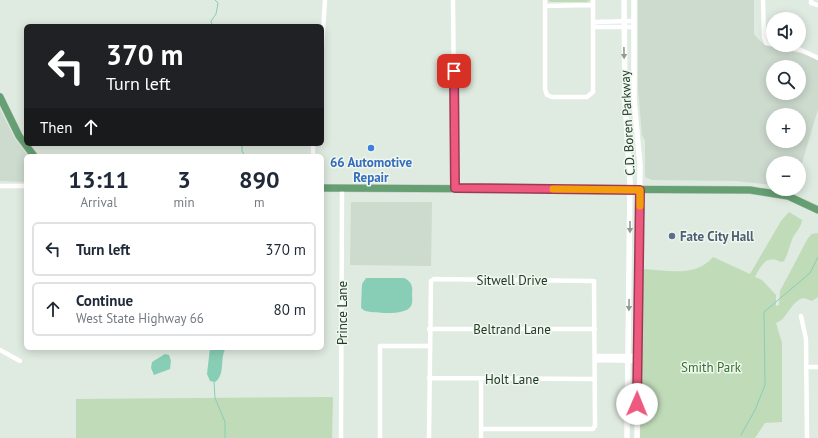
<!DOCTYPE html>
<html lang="en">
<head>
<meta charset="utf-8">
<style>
  body { margin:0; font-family:"PT Sans",sans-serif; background:#f2f2f3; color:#1f2937; height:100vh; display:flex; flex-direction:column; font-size:15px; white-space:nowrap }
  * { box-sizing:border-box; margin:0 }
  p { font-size:13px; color:#747a83 }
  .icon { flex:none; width:22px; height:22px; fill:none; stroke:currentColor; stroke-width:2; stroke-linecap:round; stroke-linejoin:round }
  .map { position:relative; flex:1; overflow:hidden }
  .panel { position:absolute; left:24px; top:154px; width:300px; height:196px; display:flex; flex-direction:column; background:#fff; border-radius:6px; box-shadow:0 2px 10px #0003 }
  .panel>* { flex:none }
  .hud { position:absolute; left:24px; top:24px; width:300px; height:122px; border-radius:6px; box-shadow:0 2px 10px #0003; background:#202124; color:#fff; overflow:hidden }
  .controls { position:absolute; left:766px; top:12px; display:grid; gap:8px }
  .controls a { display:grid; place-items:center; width:40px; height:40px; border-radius:50%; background:#fff; box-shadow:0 2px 10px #0003; font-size:20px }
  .pin { position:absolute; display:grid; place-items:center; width:34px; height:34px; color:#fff; margin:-17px; border-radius:8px; box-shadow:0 2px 6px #0006 }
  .me { position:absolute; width:44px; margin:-22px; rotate:1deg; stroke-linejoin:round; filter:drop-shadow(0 0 3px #0008) }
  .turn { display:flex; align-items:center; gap:14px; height:84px; padding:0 16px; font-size:18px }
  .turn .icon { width:52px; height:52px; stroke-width:2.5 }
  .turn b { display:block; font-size:28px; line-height:34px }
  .then { display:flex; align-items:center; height:38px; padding:0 16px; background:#0003; gap:8px; font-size:15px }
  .eta { display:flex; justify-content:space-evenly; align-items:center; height:68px; text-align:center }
  .eta b { font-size:24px; font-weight:600; line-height:28px }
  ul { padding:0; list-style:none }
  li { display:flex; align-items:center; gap:12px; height:54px; margin:0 8px 6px; padding:0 8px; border:2px solid #e0e1e3; border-radius:6px }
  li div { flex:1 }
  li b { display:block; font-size:15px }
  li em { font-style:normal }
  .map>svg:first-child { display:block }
  .built { fill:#cddace; fill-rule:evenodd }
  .green { fill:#c0dbb8 }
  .water { fill:#88ceb6 }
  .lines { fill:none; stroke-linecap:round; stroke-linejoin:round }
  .stream { stroke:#88ceb6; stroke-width:1 }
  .primary-casing { stroke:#bcc4be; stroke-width:8 }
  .minor { stroke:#fff; stroke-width:4.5 }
  .tertiary { stroke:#fff; stroke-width:5.5 }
  .primary { stroke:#659f72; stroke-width:7 }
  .oneway { fill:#909c92 }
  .route-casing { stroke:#9b3a53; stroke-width:10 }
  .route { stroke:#ee5980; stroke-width:7 }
  .slow { stroke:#f59e0b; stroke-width:7 }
  .shop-dot { fill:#3f7fe0; stroke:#eff7ef; stroke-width:1.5 }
  .service-dot { fill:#5c6f8a; stroke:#eff7ef; stroke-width:1.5 }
  .labels { text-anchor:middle; stroke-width:3; stroke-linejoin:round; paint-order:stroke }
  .street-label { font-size:13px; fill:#213a26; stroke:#eff7ef }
  .shop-label { font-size:13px; font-weight:bold; fill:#366cbe; stroke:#eff7ef }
  .service-label { font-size:13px; font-weight:bold; fill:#4e5e75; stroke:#eff7ef; text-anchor:start }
  .park-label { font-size:13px; fill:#346f2c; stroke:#eff7ef }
</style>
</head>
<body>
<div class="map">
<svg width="818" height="438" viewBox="0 0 818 438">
  <rect width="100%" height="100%" fill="#dfeae0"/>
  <path class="built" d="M638,0H754V34L759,40L767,46L808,55L818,60V109L799,173V163H773V185L736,181L652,180L645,177V141L642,135L638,89ZM773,67H799V93H773ZM773,115H799V141H773Z
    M0,109L15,139L28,156H26V182L0,181Z
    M351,202H432L431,266L350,265Z"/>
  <path class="green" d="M548,0H590L587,2H550Z
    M789,212L802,220C801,229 794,233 792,240C789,247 788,254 784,261L781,262C767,254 761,265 755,277L762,280L776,295V306L779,305L780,291L808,238L812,234L818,233V297L812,301L804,298C791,300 788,319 776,323L782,343V422L765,423L755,438H640L642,269C666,270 696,278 713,257L750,274L781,221Z
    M333,397L332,438H76V399Z"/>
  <path class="water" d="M366,278H404C411,281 413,286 412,294C412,298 413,302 411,306C406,316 375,313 365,311L361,308L362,284Z
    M210,348H226C219,358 226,374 215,382L210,381L207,374Z
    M165,354L169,355L171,361L170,369L154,375L151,368L152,362Z"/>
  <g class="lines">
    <path class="stream" d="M212,26L211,21L216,14L218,3L215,0
      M242,144V151L245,156
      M214,381L215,398L225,422V438
      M741,435L755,410L765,385L764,312L810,273L818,257"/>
    <g class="primary-casing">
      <path id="primary" d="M0,97L19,136L34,156
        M322,188L750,190L788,196L818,210"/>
    </g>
    <path class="minor" d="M453,0L455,189
      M545,0V89L547,95L552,97H587L593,92V0
      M763,0L764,37L766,43L773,44
      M811,0V3L818,5
      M545,6L593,5
      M593,22L634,21
      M593,27H634
      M780,45L801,50L818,58
      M322,47L325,0
      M313,156V144
      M0,186H26
      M801,316L806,339L807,438
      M429,329H595
      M0,350L20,361
      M595,356H638
      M595,360L638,361
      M806,367H818
      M429,378L595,379
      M341,438L342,188
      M380,438V346H429
      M429,438L431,281L434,279L594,281L595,426L593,429H481
      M481,438V379"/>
    <path class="tertiary" d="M624,0L625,101L630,181L627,438
      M634,0V100L640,165L637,438"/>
    <use href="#primary" class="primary"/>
  </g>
  <defs><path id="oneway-solid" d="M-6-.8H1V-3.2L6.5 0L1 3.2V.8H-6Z"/></defs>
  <g class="oneway">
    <use href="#oneway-solid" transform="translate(624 53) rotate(89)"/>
    <use href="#oneway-solid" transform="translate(630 227) rotate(90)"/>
    <use href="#oneway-solid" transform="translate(629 305) rotate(91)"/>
  </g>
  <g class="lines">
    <g class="route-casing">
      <path id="route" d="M454,71L455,188L640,190L637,404"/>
    </g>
    <use href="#route" class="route"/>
    <path class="slow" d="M553,189L640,190V206"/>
  </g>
  <circle class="shop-dot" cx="371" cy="148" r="4"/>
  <circle class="service-dot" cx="672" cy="236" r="4"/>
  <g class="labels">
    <g class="street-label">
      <text transform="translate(627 123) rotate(-93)" y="5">C.D. Boren Parkway</text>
      <text x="512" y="285">Sitwell Drive</text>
      <text transform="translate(342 313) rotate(-90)" y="5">Prince Lane</text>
      <text x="512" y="334">Beltrand Lane</text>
      <text x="512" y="384">Holt Lane</text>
    </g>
    <g class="shop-label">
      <text x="371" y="167">66 Automotive<tspan x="371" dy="15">Repair</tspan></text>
    </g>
    <g class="service-label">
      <text x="680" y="241">Fate City Hall</text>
    </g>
    <g class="park-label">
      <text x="711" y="372">Smith Park</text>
    </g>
  </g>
</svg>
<div class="controls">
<a><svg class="icon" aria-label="sound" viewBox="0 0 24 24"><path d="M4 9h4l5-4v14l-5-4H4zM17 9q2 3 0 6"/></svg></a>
<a><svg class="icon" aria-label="search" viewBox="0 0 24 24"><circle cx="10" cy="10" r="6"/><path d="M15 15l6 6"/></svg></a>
<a>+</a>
<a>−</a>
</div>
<div class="pin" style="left:454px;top:71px;background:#d93025"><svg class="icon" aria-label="arrive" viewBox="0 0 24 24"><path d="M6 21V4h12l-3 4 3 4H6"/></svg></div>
<svg class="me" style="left:637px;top:404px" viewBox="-20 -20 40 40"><circle r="19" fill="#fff"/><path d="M0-13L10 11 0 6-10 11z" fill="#ee5980"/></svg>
<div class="hud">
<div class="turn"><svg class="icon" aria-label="left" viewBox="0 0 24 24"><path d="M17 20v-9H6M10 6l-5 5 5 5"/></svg><div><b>370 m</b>Turn left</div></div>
<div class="then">Then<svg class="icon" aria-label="ahead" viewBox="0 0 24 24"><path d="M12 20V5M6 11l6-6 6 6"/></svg></div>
</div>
<section class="panel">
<div class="eta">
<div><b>13:11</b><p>Arrival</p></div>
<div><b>3</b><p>min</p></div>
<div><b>890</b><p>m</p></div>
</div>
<ul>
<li><svg class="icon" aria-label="left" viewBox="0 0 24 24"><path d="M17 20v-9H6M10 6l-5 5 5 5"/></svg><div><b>Turn left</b></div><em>370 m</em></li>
<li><svg class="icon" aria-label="ahead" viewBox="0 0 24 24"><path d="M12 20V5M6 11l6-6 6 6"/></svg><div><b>Continue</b><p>West State Highway 66</p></div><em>80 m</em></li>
</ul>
</section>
</div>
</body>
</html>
